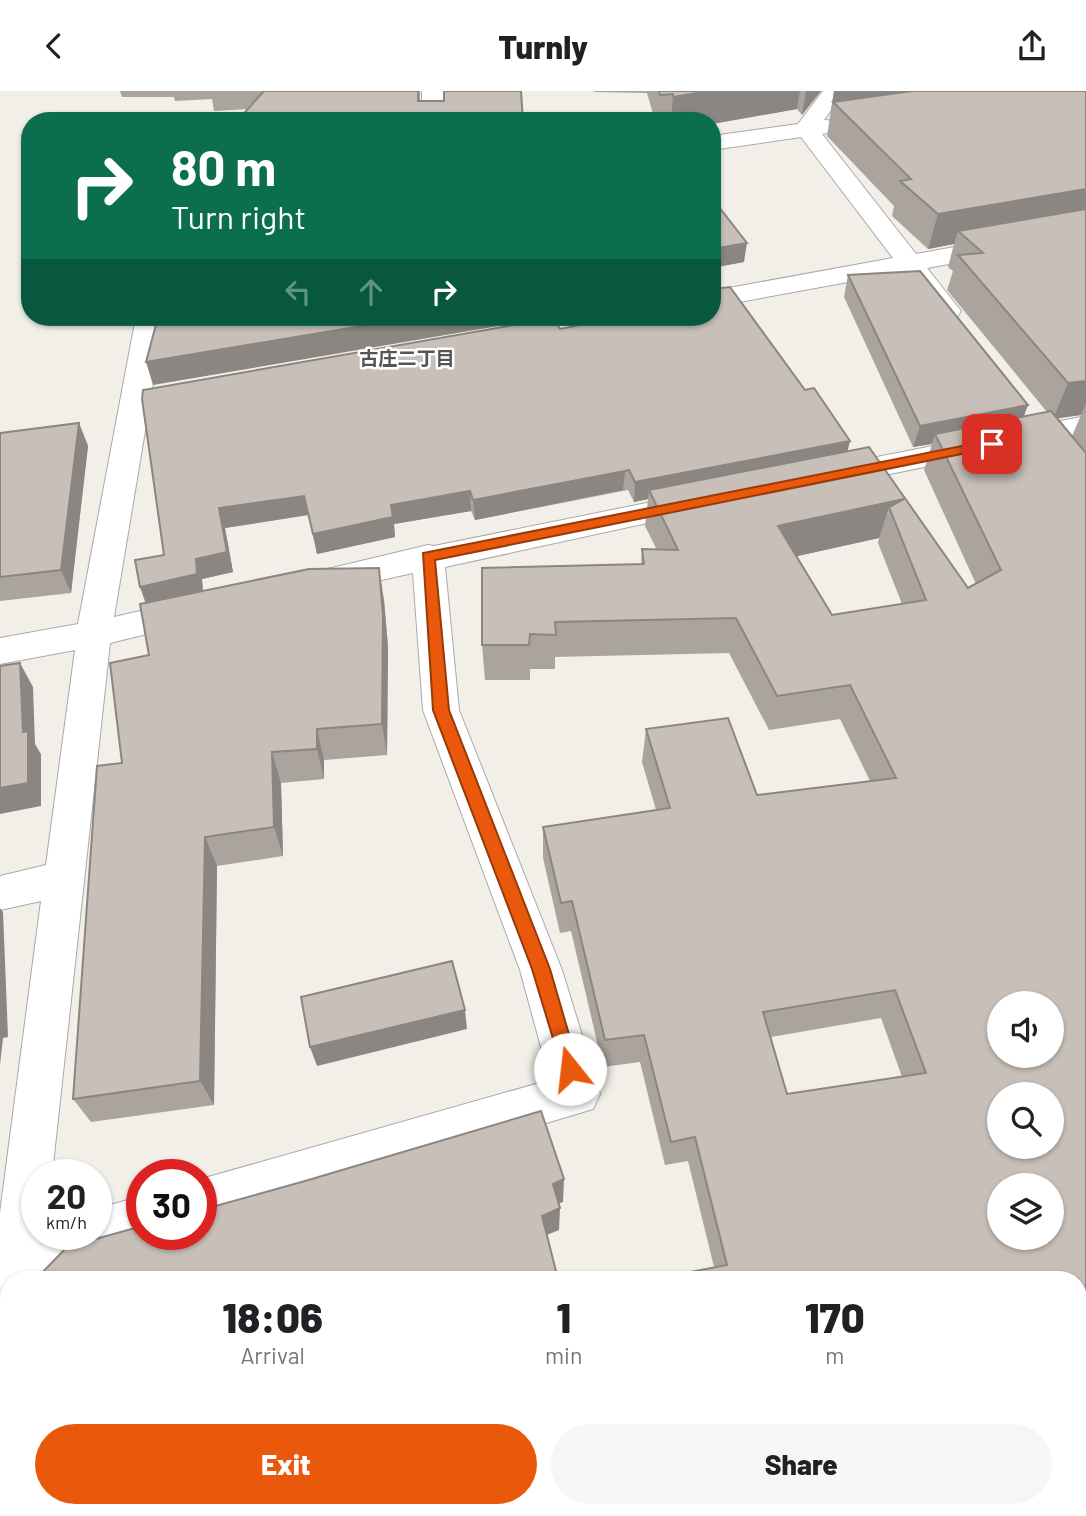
<!DOCTYPE html>
<html lang="en">
<head>
<meta charset="utf-8">
<style>
  body { margin:0; font-family:Barlow,"Noto Sans JP",sans-serif; background:#f6f6f6; color:#202124; height:100vh; display:flex; flex-direction:column; font-size:26px; white-space:nowrap }
  * { box-sizing:border-box; margin:0 }
  p { font-size:23px; color:#757577 }
  .icon { flex:none; width:38px; height:38px; fill:none; stroke:currentColor; stroke-width:2; stroke-linecap:round; stroke-linejoin:round }
  .map { position:relative; flex:1; overflow:hidden }
  .details { position:absolute; left:0px; top:1180px; width:1087px; height:247px; display:flex; flex-direction:column; background:#fff; border-radius:28px 28px 0 0; box-shadow:0 2px 5px #0004 }
  .details>* { flex:none }
  .top-card { position:absolute; left:21px; top:21px; width:700px; height:214px; border-radius:28px; box-shadow:0 2px 5px #0004; background:#0b6e4f; color:#fff; overflow:hidden }
  .fabs { position:absolute; left:987px; top:900px; display:grid; gap:14px }
  .fabs a { display:grid; place-items:center; width:77px; height:77px; border-radius:50%; background:#fff; box-shadow:0 2px 5px #0004; font-size:35px }
  .speed { position:absolute; left:21px; top:1068px; display:flex; gap:14px; font-size:35px; font-weight:700; text-align:center }
  .speed>* { display:grid; place-content:center; width:91px; height:91px; border-radius:50%; background:#fff; box-shadow:0 2px 5px #0004; line-height:1 }
  .speed small { font-size:18px; font-weight:400 }
  .speed .limit { border:10px solid #d22; background:#fff; color:#111 }
  .pin { position:absolute; display:grid; place-items:center; width:60px; height:60px; color:#fff; margin:-30px; border-radius:14px; box-shadow:0 4px 10px #0006 }
  .me { position:absolute; width:77px; margin:-38px; rotate:344deg; stroke-linejoin:round; filter:drop-shadow(0 0 5px #0008) }
  .turn { display:flex; align-items:center; gap:24px; height:147px; padding:0 35px; font-size:32px }
  .turn .icon { width:91px; height:91px; stroke-width:2.5 }
  .turn b { display:block; font-size:49px; line-height:60px }
  .lanes { display:flex; align-items:center; height:66px; padding:0 35px; background:#0003; justify-content:center; gap:35px; direction:ltr }
  .lanes .off { opacity:.35 }
  .eta { display:flex; justify-content:space-evenly; align-items:center; height:119px; text-align:center }
  .eta b { font-size:42px; font-weight:800; line-height:49px }
  .button { display:flex; gap:14px; margin-top:auto; padding:14px 35px }
  .button a { flex:1; height:80px; border-radius:42px; background:#ea580c; color:#fff; font-size:28px; font-weight:800; line-height:80px; text-align:center }
  .button a+a { background:#f6f6f6; color:#202124 }
  header { display:flex; justify-content:space-between; align-items:center; height:91px; padding:0 35px; background:#fff; font-size:32px; font-weight:800 }
  .map>svg:first-child { display:block }
  .lines { fill:none; stroke-linecap:round; stroke-linejoin:round }
  .minor-casing { stroke:#a9a9a9; stroke-width:2 }
  .minor { fill:#fff; fill-rule:evenodd }
  .wall { fill:#aba49e; fill-rule:evenodd }
  .shaded-wall { fill:#8b8681 }
  .building { fill:#c7bfb8; stroke:#8b8681; stroke-width:2; fill-rule:evenodd }
  .route { fill:#ea580c; stroke:#983908; stroke-width:2 }
  .labels { text-anchor:middle; stroke-width:5; stroke-linejoin:round; paint-order:stroke }
  .far-neighbourhood-label { font-size:19px; font-weight:bold; fill:#555; stroke:#fff }
</style>
</head>
<body>
<header><svg class="icon" aria-label="back" viewBox="0 0 24 24"><path d="M15 5l-7 7 7 7"/></svg>Turnly<svg class="icon" aria-label="share" viewBox="0 0 24 24"><path d="M12 15V3M7 8l5-5 5 5M5 13v7h14v-7"/></svg></header>
<div class="map">
<svg width="1086" height="1425" viewBox="0 0 1086 1425">
  <rect width="100%" height="100%" fill="#f2efe9"/>
  <g class="lines">
    <g class="minor-casing">
      <path id="minor" d="M422,0H444V30H422Z
        M823,0H845L824,29L839,30L842,35L839,40L822,43L916,163L1086,132V148L927,177L961,220L957,226C931,232 917,199 903,181L712,216V200L893,167L801,46L712,59V45L798,33Z
        M136,226H164L114,526L193,508L205,511L210,520L205,529L110,552L52,1083H37V1143H96V1118L142,1105V1143H160L142,1153L41,1183V1188H9V1210L0,1206V1122L41,810L0,819V785L46,774L75,559L0,573V547L78,533Z
        M566,226H626L622,232L612,234L507,252L497,250L493,244L497,238Z
        M1086,325V343L831,395L820,392L816,385L820,378L831,375Z
        M696,402L707,405L712,412L707,419L445,476L459,619L562,879L600,1003L593,1018L201,1136V1088L550,989L520,879L423,619L413,482L327,501L315,497L310,489L315,481L428,454L434,455Z
        M9,1218V1336L0,1339V1221Z"/>
    </g>
    <use href="#minor" class="minor"/>
  </g>
  <path class="wall" d="M120,0H420V10L523,30L248,18L214,20L212,8L175,10L174,6H122Z
    M594,0H821L802,24L797,18L712,33V30H655L647,2L594,1Z
    M834,0H1086V1425L1078,1418L714,1176L688,1070L665,1074L640,971L603,976L571,840L560,842L543,767V736L656,719L642,671L646,638L757,704L870,690L840,628L769,639L729,562L555,566V578H530V589H485L482,554L641,473L642,458L657,459L645,435L648,408L634,411L628,399L475,429L471,420L394,433L395,446L317,463L308,424L225,437L233,481L202,488L203,500L384,509L388,556L387,664L324,669V688L281,692L283,765L217,775L214,1014L91,1031L73,1008L122,672L149,564L145,512L164,464L560,238L712,226V107L744,171L715,176L713,198L850,350L847,360L968,497L976,493L924,379L932,353L913,356L844,206L848,184L1028,314L1024,325L1047,321L947,199L953,180L948,176L954,153L928,158L892,125L894,115L827,45ZM1081,324L1072,345L1058,327ZM879,447L878,452L902,513L832,524L797,465ZM881,927L902,986L787,1003L771,946Z
    M79,332L88,355L71,502L0,510V342Z"/>
  <path class="shaded-wall" d="M709,0H800L797,18L712,33V30H671L673,6Z
    M806,0H821L802,24Z
    M834,0H1007L833,11L830,26Z
    M1086,98V130L958,140L954,153L928,158L938,123Z
    M747,152L744,171L712,177V158Z
    M716,178L714,197L712,198V180Z
    M415,226H545V227L153,294L146,271Z
    M1086,290V313L1081,324L1053,328L1068,292Z
    M1028,314L1020,335L935,343L932,353L913,356L920,335Z
    M79,332L88,355L71,502L61,479Z
    M850,350L845,370L649,399L648,408L634,411L635,391Z
    M625,380L623,399L475,429L473,409Z
    M470,400L471,420L394,433L395,446L317,463L313,443L391,414Z
    M304,405L308,424L225,437L233,481L202,488L203,503L147,516L140,496L196,468L219,417Z
    M904,408L889,416L879,447L771,471L778,435Z
    M379,477L384,509L388,556L387,664L382,633Z
    M20,572L33,596L35,653L41,663V715L0,723V697L23,641Z
    M317,638L324,669V688L317,658Z
    M272,661L281,692L283,765L274,736Z
    M205,746L217,775L214,1014L200,990Z
    M0,817L3,821L8,946L3,947L0,974Z
    M465,919L467,938L317,975L310,956Z
    M564,1088L563,1111L552,1115L553,1093Z
    M560,1117L559,1139L542,1146V1125Z
    M356,1418H365L366,1425H357Z"/>
  <path class="building" d="M264,0H418V10H444V0H521L523,30H237Z
    M659,0H709L673,6V3L660,4Z
    M912,0H1086V98L938,123L900,90L911,88L833,11Z
    M712,107L747,152L712,158Z
    M1086,118V290L1068,292L958,164L983,162L958,140Z
    M920,180L1028,314L920,335L848,184Z
    M712,190L713,198L730,196L805,299L814,297L850,350L635,391L629,379L625,380L473,409L470,400L391,414L393,426L313,443L304,405L219,417L227,461L196,468L197,483L140,496L135,469L164,464L142,308L143,299L554,227L560,238L622,226H712Z
    M158,226H415L146,271Z
    M1051,320L1086,362V1425H369L404,1418H1078V1188H654L727,1174L695,1046L671,1051L644,944L605,949L572,810L561,812L543,736L670,717L646,638L728,627L757,704L896,687L850,594L777,605L736,527L555,531L556,544L530,543L529,554H482V477L644,473L642,458L678,459L649,399L869,356L968,497L1001,479L935,343ZM904,408L889,416L926,509L832,524L778,435ZM895,899L926,982L787,1003L763,921ZM999,912H1052V964H999ZM999,1003H1052V1055H999ZM999,1094H1052V1146H999Z
    M79,332L61,479L0,486V342Z
    M379,477L383,524L382,633L317,638V658L272,661L274,736L205,746L200,990L73,1008L97,675L122,672L110,572L149,564L140,513L309,478Z
    M20,572L23,641L28,640V692L0,697V575Z
    M452,870L465,919L310,956L301,906Z
    M541,1020L564,1088L553,1093L560,1117L542,1125L558,1188H36L67,1156L142,1135V1143H201V1119L305,1090Z
    M34,1418H356L357,1425H25V1421Z"/>
  <path class="route" d="M992,349L998,353L996,356L435,469L449,619L550,878L579,978L577,984L570,987L564,984L532,878L433,619L423,462Z"/>
  <g class="labels">
    <g class="far-neighbourhood-label">
      <text x="407" y="274">古庄二丁目</text>
    </g>
  </g>
</svg>
<div class="fabs">
<a><svg class="icon" aria-label="sound" viewBox="0 0 24 24"><path d="M4 9h4l5-4v14l-5-4H4zM17 9q2 3 0 6"/></svg></a>
<a><svg class="icon" aria-label="search" viewBox="0 0 24 24"><circle cx="10" cy="10" r="6"/><path d="M15 15l6 6"/></svg></a>
<a><svg class="icon" aria-label="layers" viewBox="0 0 24 24"><path d="M12 4l9 5-9 5-9-5zM3 14l9 5 9-5"/></svg></a>
</div>
<div class="speed"><div>20<small>km/h</small></div><div class="limit">30</div></div>
<div class="pin" style="left:992px;top:353px;background:#d93025"><svg class="icon" aria-label="arrive" viewBox="0 0 24 24"><path d="M6 21V4h12l-3 4 3 4H6"/></svg></div>
<svg class="me" style="left:570px;top:978px" viewBox="-20 -20 40 40"><circle r="19" fill="#fff"/><path d="M0-13L10 11 0 6-10 11z" fill="#ea580c"/></svg>
<div class="top-card">
<div class="turn"><svg class="icon" aria-label="right" viewBox="0 0 24 24"><path d="M7 20v-9h11M14 6l5 5-5 5"/></svg><div><b>80 m</b>Turn right</div></div>
<div class="lanes"><svg class="icon off" aria-label="left" viewBox="0 0 24 24"><path d="M17 20v-9H6M10 6l-5 5 5 5"/></svg><svg class="icon off" aria-label="ahead" viewBox="0 0 24 24"><path d="M12 20V5M6 11l6-6 6 6"/></svg><svg class="icon" aria-label="right" viewBox="0 0 24 24"><path d="M7 20v-9h11M14 6l5 5-5 5"/></svg></div>
</div>
<section class="details">
<div class="eta">
<div><b>18:06</b><p>Arrival</p></div>
<div><b>1</b><p>min</p></div>
<div><b>170</b><p>m</p></div>
</div>
<div class="button"><a>Exit</a><a>Share</a></div>
</section>
</div>
</body>
</html>
